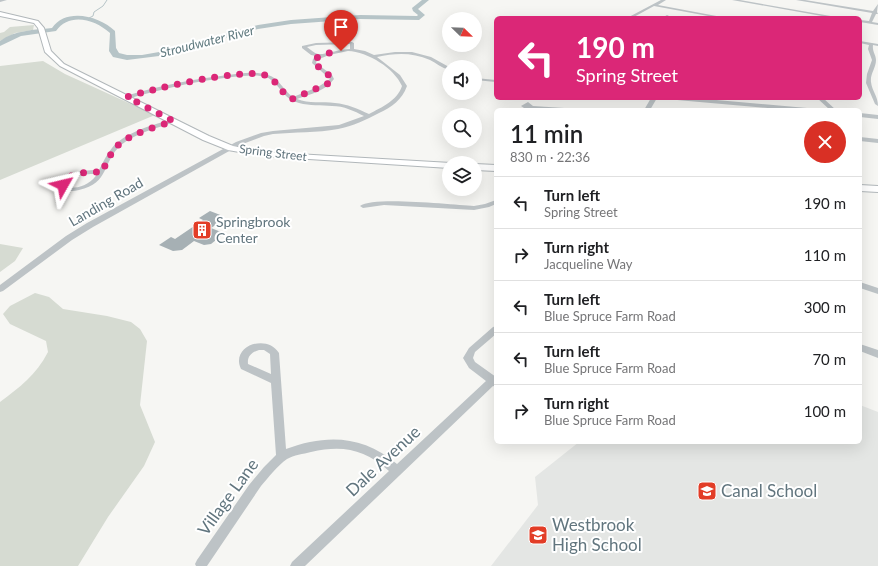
<!DOCTYPE html>
<html lang="en">
<head>
<meta charset="utf-8">
<style>
  body { margin:0; font-family:Lato,sans-serif; background:#f2f2f2; color:#202124; height:100vh; display:flex; flex-direction:column; font-size:15px; white-space:nowrap }
  * { box-sizing:border-box; margin:0 }
  p { font-size:13px; color:#757577 }
  .icon { flex:none; width:22px; height:22px; fill:none; stroke:currentColor; stroke-width:2; stroke-linecap:round; stroke-linejoin:round }
  .map { position:relative; flex:1; overflow:hidden }
  .side { position:absolute; left:494px; top:108px; width:368px; height:336px; display:flex; flex-direction:column; background:#fff; border-radius:6px; box-shadow:0 4px 16px #0002 }
  .side>* { flex:none }
  .hud { position:absolute; left:494px; top:16px; width:368px; height:84px; border-radius:6px; box-shadow:0 4px 16px #0002; background:#db2777; color:#fff; overflow:hidden }
  .needle { width:26px; rotate:113deg }
  .controls { position:absolute; left:442px; top:12px; display:grid; gap:8px }
  .controls a { display:grid; place-items:center; width:40px; height:40px; border-radius:50%; background:#fff; box-shadow:0 4px 16px #0002; font-size:20px }
  .pin { position:absolute; display:grid; place-items:center; width:34px; height:34px; color:#fff; margin:-41px -17px; border-radius:50% 50% 50% 0; rotate:-45deg; box-shadow:0 0 4px #0007 }
  .pin .icon { rotate:45deg }
  .me { position:absolute; width:44px; margin:-22px; rotate:53deg; stroke-linejoin:round; filter:drop-shadow(0 0 3px #0008) }
  .turn { display:flex; align-items:center; gap:14px; height:84px; padding:0 16px; font-size:18px }
  .turn .icon { width:52px; height:52px; stroke-width:2.5 }
  .turn b { display:block; font-size:28px; line-height:34px }
  .round { display:grid; place-items:center; flex:none; width:42px; height:42px; border-radius:21px; background:#f2f2f2 }
  .head { display:flex; align-items:center; justify-content:space-between; height:68px; padding:0 16px }
  h1 { font-size:24px; font-weight:600; line-height:30px }
  ul { padding:0; list-style:none }
  li { display:flex; align-items:center; gap:12px; height:52px; padding:0 16px; border-top:1px solid #e0e0e0 }
  li div { flex:1 }
  li b { display:block; font-size:15px }
  li em { font-style:normal }
  .map>svg:first-child { display:block }
  .built { fill:#e4e6e4 }
  .green { fill:#d6dbd2 }
  .lines { fill:none; stroke-linecap:round; stroke-linejoin:round }
  .stream { stroke:#b6c4c7; stroke-width:1 }
  .river { fill:#b6c4c7; fill-rule:evenodd }
  .building { fill:#a6b0b4 }
  .major-casing { stroke:#b1b7ba; stroke-width:2 }
  .minor { fill:#bdc3c6; fill-rule:evenodd }
  .major { fill:#fff; fill-rule:evenodd }
  .route { stroke:#db2777; stroke-width:7; stroke-dasharray:0 12.6 }
  .labels { text-anchor:middle; stroke-width:4; stroke-linejoin:round; paint-order:stroke }
  .far-street-label { font-size:12px; fill:#61757e; stroke:#fff }
  .far-water-label { font-size:13px; font-style:italic; fill:#617b80; stroke:#fff }
  .street-label { font-size:14px; fill:#61757e; stroke:#fff }
  .poi-label { font-size:14px; fill:#61757e; stroke:#fff; text-anchor:start }
  .near-street-label { font-size:17px; fill:#61757e; stroke:#fff }
  .near-poi-label { font-size:17px; fill:#61757e; stroke:#fff; text-anchor:start }
</style>
</head>
<body>
<div class="map">
<svg width="878" height="566" viewBox="0 0 878 566">
  <rect width="100%" height="100%" fill="#f6f6f3"/>
  <path class="built" d="M860,405L878,412V566H491L538,505L535,477L579,442H860Z"/>
  <path class="green" d="M34,25L33,30L15,33L0,41V33L4,32L10,27Z
    M43,61L65,74L155,115L0,180V66Z
    M0,244L23,248L15,261L0,272Z
    M35,293L49,297L63,309L107,316L131,322L140,329L147,341L140,405L155,442L144,466L108,517L78,566H0V402C20,387 36,375 48,352L46,341L10,324L3,314L10,306Z"/>
  <g class="lines">
    <path class="stream" d="M89,18L93,16L94,12L103,6L107,0"/>
    <path class="river" d="M422,0H429L418,9L425,15L419,20L360,19L291,24L258,29L159,56L127,60L113,57L109,51L110,33C95,19 69,12 56,31L21,36L0,46V41C15,30 34,30 52,28C66,7 100,16 115,31L116,48L119,53L127,55H142L159,52L258,25L291,20L360,15L417,16L418,15L413,11L412,8Z"/>
  </g>
  <path class="building" d="M210,211L223,216L222,221L211,228L221,232V236L211,244L204,245L194,241L182,250L173,251L159,245L171,237L175,239L203,220L199,218Z"/>
  <g class="lines">
    <g class="major-casing">
      <path id="major" d="M0,12L38,21L44,28L51,51L64,64L209,136L233,146L262,152L451,163H449V168L262,156L228,150L203,140L60,66L45,52L38,28L34,23L0,16Z
        M475,164L496,165V171L475,170Z
        M860,185L878,186V192L860,191Z"/>
    </g>
    <path class="minor" d="M0,0H7L0,2Z
      M661,0H666L658,5L727,18H719L654,6L632,18H627Z
      M732,0H740L842,18H833Z
      M796,0H805L873,11L878,4L877,12L878,14H876L872,22L878,23V25L860,22V20L869,21L872,13Z
      M667,15L669,16L667,18H662Z
      M860,41L878,44V46L873,45C872,51 876,55 876,60C876,68 870,74 871,82C872,91 878,96 878,106L875,104L866,83L867,74L872,60L868,49L869,45L860,43Z
      M352,42L354,43V49L365,51L374,55L395,52H412L431,57L449,67V70C442,68 436,63 430,60C412,52 395,53 377,57L400,75L407,86C402,100 392,107 379,113C366,120 353,126 338,129C317,133 295,132 273,134L264,136L240,145L93,227L72,240L3,291L0,292V285L66,236L87,223L236,142L261,133L273,131L339,125L364,116C354,111 344,106 332,106C321,105 310,106 299,103C282,99 279,82 266,77C256,74 243,76 232,77C196,81 162,89 127,99L124,97L125,96C159,86 193,79 228,75C241,73 255,71 268,75C279,78 284,91 293,97L318,87L330,79L312,63L313,59L316,56L311,55L302,48V46L316,43ZM350,44V49C341,49 324,55 318,54C314,53 311,50 307,47L316,45ZM348,51C368,52 394,68 402,86C397,101 382,107 369,114C358,109 347,104 335,103C322,101 309,104 297,99C310,94 326,91 334,79L332,75L316,63L317,60L329,55Z
      M475,78L496,80V82L475,80Z
      M651,98H657L650,110H644Z
      M674,98H694L807,108L810,110H790L677,100Z
      M817,98H823L836,110H830Z
      M528,102L533,106L564,108L567,110L532,109L527,110L521,106Z
      M860,113L878,115V119L860,117Z
      M173,119L175,120V122C157,128 136,133 121,145C102,162 110,183 79,190C71,192 65,191 60,185C68,171 84,170 99,170C103,163 106,155 112,148C125,132 153,125 173,119ZM97,174C92,183 76,192 66,185C73,174 86,174 97,174Z
      M860,137L878,139V143L860,141Z
      M496,200V204L489,207L474,210L384,205L363,208L360,206C373,196 453,205 474,206L485,204Z
      M860,282L878,288V294L860,288Z
      M496,326V334L475,352L473,358L475,362L496,377V387L493,386L305,566H290L292,562L389,471C364,449 343,445 311,452C303,454 294,455 287,459C277,466 269,477 261,486L207,566H196L195,564L197,560L249,485L264,467L276,455L271,383L241,369C230,346 267,333 279,353L286,449C326,434 363,435 397,464L486,381L469,368L463,358L469,348L493,327ZM259,350H264L270,354L271,374L248,364C247,356 252,352 259,350Z
      M860,344L878,350V358L860,351Z"/>
    <use href="#major" class="major"/>
  </g>
  <g class="lines">
    <path class="route" d="M63,185C68,171 90,172 102,172C106,164 110,154 116,147C129,134 156,127 173,121L127,97C152,89 242,68 265,75C277,79 281,94 292,99L329,83L332,80L331,77L315,64L314,61C319,53 332,53 341,51"/>
  </g>
  <defs>
    <g id="building-square" transform="scale(1)"><rect x="-9" y="-9" width="18" height="18" rx="4" fill="#e23d27" stroke="#fff"/><path d="M-4-6H4V6H1V3H-1V6H-4ZM-2.5-4.3h1.7v1.8h-1.7ZM.8-4.3h1.7v1.8H.8ZM-2.5-1h1.7V.8h-1.7ZM.8-1h1.7V.8H.8Z" fill="#fff"/></g>
    <g id="school-square" transform="scale(1)"><rect x="-9" y="-9" width="18" height="18" rx="4" fill="#e23d27" stroke="#fff"/><path d="M0-5L7-2L0 1L-7-2ZM-4 1L0 2.5L4 1V4Q0 6-4 4Z" fill="#fff"/></g>
  </defs>
  <g fill-rule="evenodd">
    <use href="#building-square" x="202" y="230"/>
    <use href="#school-square" x="707" y="491"/>
    <use href="#school-square" x="538" y="535"/>
  </g>
  <g class="labels">
    <g class="far-street-label">
      <text transform="translate(273 153) rotate(7)" y="4">Spring Street</text>
    </g>
    <g class="far-water-label">
      <text transform="translate(207 41) rotate(-14)" y="5">Stroudwater River</text>
    </g>
    <g class="street-label">
      <text transform="translate(106 202) rotate(-30)" y="5">Landing Road</text>
    </g>
    <g class="poi-label">
      <text x="216" y="227">Springbrook<tspan x="216" dy="16">Center</tspan></text>
    </g>
    <g class="near-street-label">
      <text transform="translate(383 461) rotate(-43)" y="6">Dale Avenue</text>
      <text transform="translate(228 497) rotate(-54)" y="6">Village Lane</text>
    </g>
    <g class="near-poi-label">
      <text x="721" y="497">Canal School</text>
      <text x="552" y="531">Westbrook<tspan x="552" dy="20">High School</tspan></text>
    </g>
  </g>
</svg>
<div class="controls">
<a><svg class="needle" viewBox="-14 -14 28 28"><path d="M0-13l5 13h-10z" fill="#e53935"/><path d="M0 13l5-13h-10z" fill="#757577"/></svg></a>
<a><svg class="icon" aria-label="sound" viewBox="0 0 24 24"><path d="M4 9h4l5-4v14l-5-4H4zM17 9q2 3 0 6"/></svg></a>
<a><svg class="icon" aria-label="search" viewBox="0 0 24 24"><circle cx="10" cy="10" r="6"/><path d="M15 15l6 6"/></svg></a>
<a><svg class="icon" aria-label="layers" viewBox="0 0 24 24"><path d="M12 4l9 5-9 5-9-5zM3 14l9 5 9-5"/></svg></a>
</div>
<div class="pin" style="left:341px;top:51px;background:#d93025"><svg class="icon" aria-label="arrive" viewBox="0 0 24 24"><path d="M6 21V4h12l-3 4 3 4H6"/></svg></div>
<svg class="me" style="left:63px;top:185px" viewBox="-20 -20 40 40"><path d="M0-17L14 15 0 8-14 15z" fill="#db2777" stroke="#fff" stroke-width="4"/></svg>
<div class="hud">
<div class="turn"><svg class="icon" aria-label="left" viewBox="0 0 24 24"><path d="M17 20v-9H6M10 6l-5 5 5 5"/></svg><div><b>190 m</b>Spring Street</div></div>
</div>
<section class="side">
<div class="head"><div><h1>11 min</h1><p>830 m · 22:36</p></div><a class="round" style="background:#d93025;color:#fff"><svg class="icon" aria-label="close" viewBox="0 0 24 24"><path d="M6 6l12 12M18 6L6 18"/></svg></a></div>
<ul>
<li><svg class="icon" aria-label="left" viewBox="0 0 24 24"><path d="M17 20v-9H6M10 6l-5 5 5 5"/></svg><div><b>Turn left</b><p>Spring Street</p></div><em>190 m</em></li>
<li><svg class="icon" aria-label="right" viewBox="0 0 24 24"><path d="M7 20v-9h11M14 6l5 5-5 5"/></svg><div><b>Turn right</b><p>Jacqueline Way</p></div><em>110 m</em></li>
<li><svg class="icon" aria-label="left" viewBox="0 0 24 24"><path d="M17 20v-9H6M10 6l-5 5 5 5"/></svg><div><b>Turn left</b><p>Blue Spruce Farm Road</p></div><em>300 m</em></li>
<li><svg class="icon" aria-label="left" viewBox="0 0 24 24"><path d="M17 20v-9H6M10 6l-5 5 5 5"/></svg><div><b>Turn left</b><p>Blue Spruce Farm Road</p></div><em>70 m</em></li>
<li><svg class="icon" aria-label="right" viewBox="0 0 24 24"><path d="M7 20v-9h11M14 6l5 5-5 5"/></svg><div><b>Turn right</b><p>Blue Spruce Farm Road</p></div><em>100 m</em></li>
</ul>
</section>
</div>
</body>
</html>
